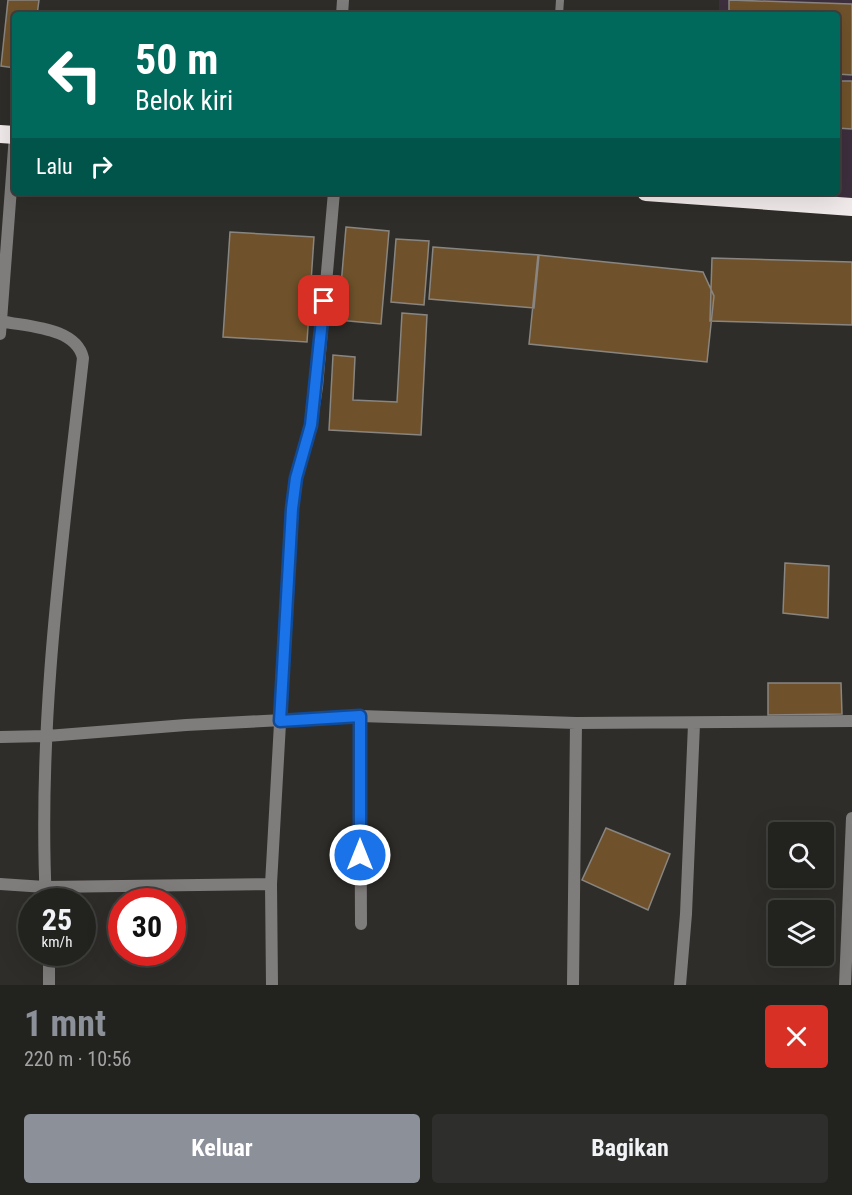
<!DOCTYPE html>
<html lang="id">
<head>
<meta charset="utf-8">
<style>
  body { margin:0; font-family:"Roboto Condensed",sans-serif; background:#2e2f2c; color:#f1f3f6; height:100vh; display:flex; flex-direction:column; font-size:22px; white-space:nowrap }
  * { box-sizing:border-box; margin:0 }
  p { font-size:20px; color:#a2a4a4 }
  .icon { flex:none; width:33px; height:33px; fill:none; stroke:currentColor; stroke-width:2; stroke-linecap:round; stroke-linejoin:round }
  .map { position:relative; height:985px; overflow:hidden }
  .side { display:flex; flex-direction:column; background:#22221f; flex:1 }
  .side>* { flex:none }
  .top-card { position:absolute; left:12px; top:12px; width:828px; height:183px; border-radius:6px; box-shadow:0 6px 24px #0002,0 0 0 2px #3f3f3d; background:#00695c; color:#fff; overflow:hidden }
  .controls { position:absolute; left:768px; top:822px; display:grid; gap:12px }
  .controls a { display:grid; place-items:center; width:66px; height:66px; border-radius:6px; background:#22221f; box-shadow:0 6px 24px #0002,0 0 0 2px #3f3f3d; font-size:30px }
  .speed { position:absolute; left:18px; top:888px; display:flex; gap:12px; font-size:30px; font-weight:700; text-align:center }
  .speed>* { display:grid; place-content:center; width:78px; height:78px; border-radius:50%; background:#22221f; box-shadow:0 6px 24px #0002,0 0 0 2px #3f3f3d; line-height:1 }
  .speed small { font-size:15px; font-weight:400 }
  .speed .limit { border:9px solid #d22; background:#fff; color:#111 }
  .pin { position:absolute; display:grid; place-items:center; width:51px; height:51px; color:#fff; margin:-26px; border-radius:12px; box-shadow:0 3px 9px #0006 }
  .me { position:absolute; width:66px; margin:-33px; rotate:0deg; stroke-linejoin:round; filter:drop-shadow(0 0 4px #0008) }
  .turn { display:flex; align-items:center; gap:21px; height:126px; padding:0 24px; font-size:27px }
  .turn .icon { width:78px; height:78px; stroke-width:2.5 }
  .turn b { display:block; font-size:42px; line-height:51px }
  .then { display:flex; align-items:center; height:57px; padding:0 24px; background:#0003; gap:12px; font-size:22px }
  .round { display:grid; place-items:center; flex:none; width:63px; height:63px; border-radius:6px; background:#2e2f2c }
  .headline { display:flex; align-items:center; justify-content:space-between; height:102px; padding:0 24px }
  h1 { font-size:36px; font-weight:700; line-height:45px; color:#8c9099 }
  .button { display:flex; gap:12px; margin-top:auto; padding:12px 24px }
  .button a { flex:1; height:69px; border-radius:6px; background:#8c9099; color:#fff; font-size:24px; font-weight:700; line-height:69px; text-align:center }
  .button a+a { background:#2e2f2c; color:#f1f3f6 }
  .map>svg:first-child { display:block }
  .medical { fill:#3d2f3d }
  .building { fill:#6f522b; stroke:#898581; stroke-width:1.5 }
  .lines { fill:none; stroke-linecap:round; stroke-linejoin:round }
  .lane { stroke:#7f7c7c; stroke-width:8 }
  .street { stroke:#7f7c7c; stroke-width:12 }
  .highway { stroke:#f1eaea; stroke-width:18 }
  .route-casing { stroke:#114b97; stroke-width:15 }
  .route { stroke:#1a73e8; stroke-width:10 }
</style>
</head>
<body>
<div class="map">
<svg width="852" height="985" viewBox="0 0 852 985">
  <rect width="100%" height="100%" fill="#2e2d29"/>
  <path class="medical" d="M719,0H852V207L722,192H837V15H719Z"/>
  <path class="building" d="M8,0H39L37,15H15V68L1,66Z
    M729,0L852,4V75L837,74V15H729Z
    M837,81H852V129L837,128Z
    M346,227L389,231L381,324L338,320Z
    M230,232L314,237L307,342L223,337Z
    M396,239L429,241L424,305L391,302Z
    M433,247L539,255L534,308L429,299Z
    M538,255L703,272L714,296L707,362L529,344Z
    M712,258L852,262V325L710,321Z
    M402,313L427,315L421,435L329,430L333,355L355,357L353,400L397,402Z
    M785,563L829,566L828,618L783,613Z
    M768,683H841L842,714L768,715Z
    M606,828L670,854L648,910L582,880Z"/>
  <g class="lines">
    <path class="lane" d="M559,15L560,0"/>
    <path class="street" d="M342,15L343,0
      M1,321C28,327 76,327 83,358C63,538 37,720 46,902
      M0,334L15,135
      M360,716L361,924
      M0,737L47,736L186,725L360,716L576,723L852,721
      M0,884L45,887L271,884
      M49,952V985
      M272,985L271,884L292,509L296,478L311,425L317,387L334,192
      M573,985L576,723
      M680,985L686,914L694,724
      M845,985L852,818"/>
    <path class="highway" d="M0,134L15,135
      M646,192L852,207"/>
  </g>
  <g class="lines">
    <g class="route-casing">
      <path id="route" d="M324,301L311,425L296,478L292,509L280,721L360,716V855"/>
    </g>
    <use href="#route" class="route"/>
  </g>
</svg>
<div class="controls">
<a><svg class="icon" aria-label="search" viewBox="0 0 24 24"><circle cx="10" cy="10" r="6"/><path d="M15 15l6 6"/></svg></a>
<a><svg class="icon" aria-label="layers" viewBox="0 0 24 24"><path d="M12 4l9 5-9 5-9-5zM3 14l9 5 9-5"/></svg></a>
</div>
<div class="speed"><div>25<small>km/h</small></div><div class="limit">30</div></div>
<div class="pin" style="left:324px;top:301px;background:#d93025"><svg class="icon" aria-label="arrive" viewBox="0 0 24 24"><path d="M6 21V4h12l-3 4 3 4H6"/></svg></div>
<svg class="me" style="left:360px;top:855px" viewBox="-20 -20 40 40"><circle r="17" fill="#1a73e8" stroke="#fff" stroke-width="3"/><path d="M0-11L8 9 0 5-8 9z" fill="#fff"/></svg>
<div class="top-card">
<div class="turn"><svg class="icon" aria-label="left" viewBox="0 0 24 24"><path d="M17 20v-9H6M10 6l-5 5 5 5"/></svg><div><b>50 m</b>Belok kiri</div></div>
<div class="then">Lalu<svg class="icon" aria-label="right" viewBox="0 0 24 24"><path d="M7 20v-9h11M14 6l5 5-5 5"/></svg></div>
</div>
</div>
<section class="side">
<div class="headline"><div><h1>1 mnt</h1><p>220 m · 10:56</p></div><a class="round" style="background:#d93025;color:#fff"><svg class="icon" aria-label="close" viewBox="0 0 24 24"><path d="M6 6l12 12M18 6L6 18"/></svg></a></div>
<div class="button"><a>Keluar</a><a>Bagikan</a></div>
</section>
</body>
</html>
